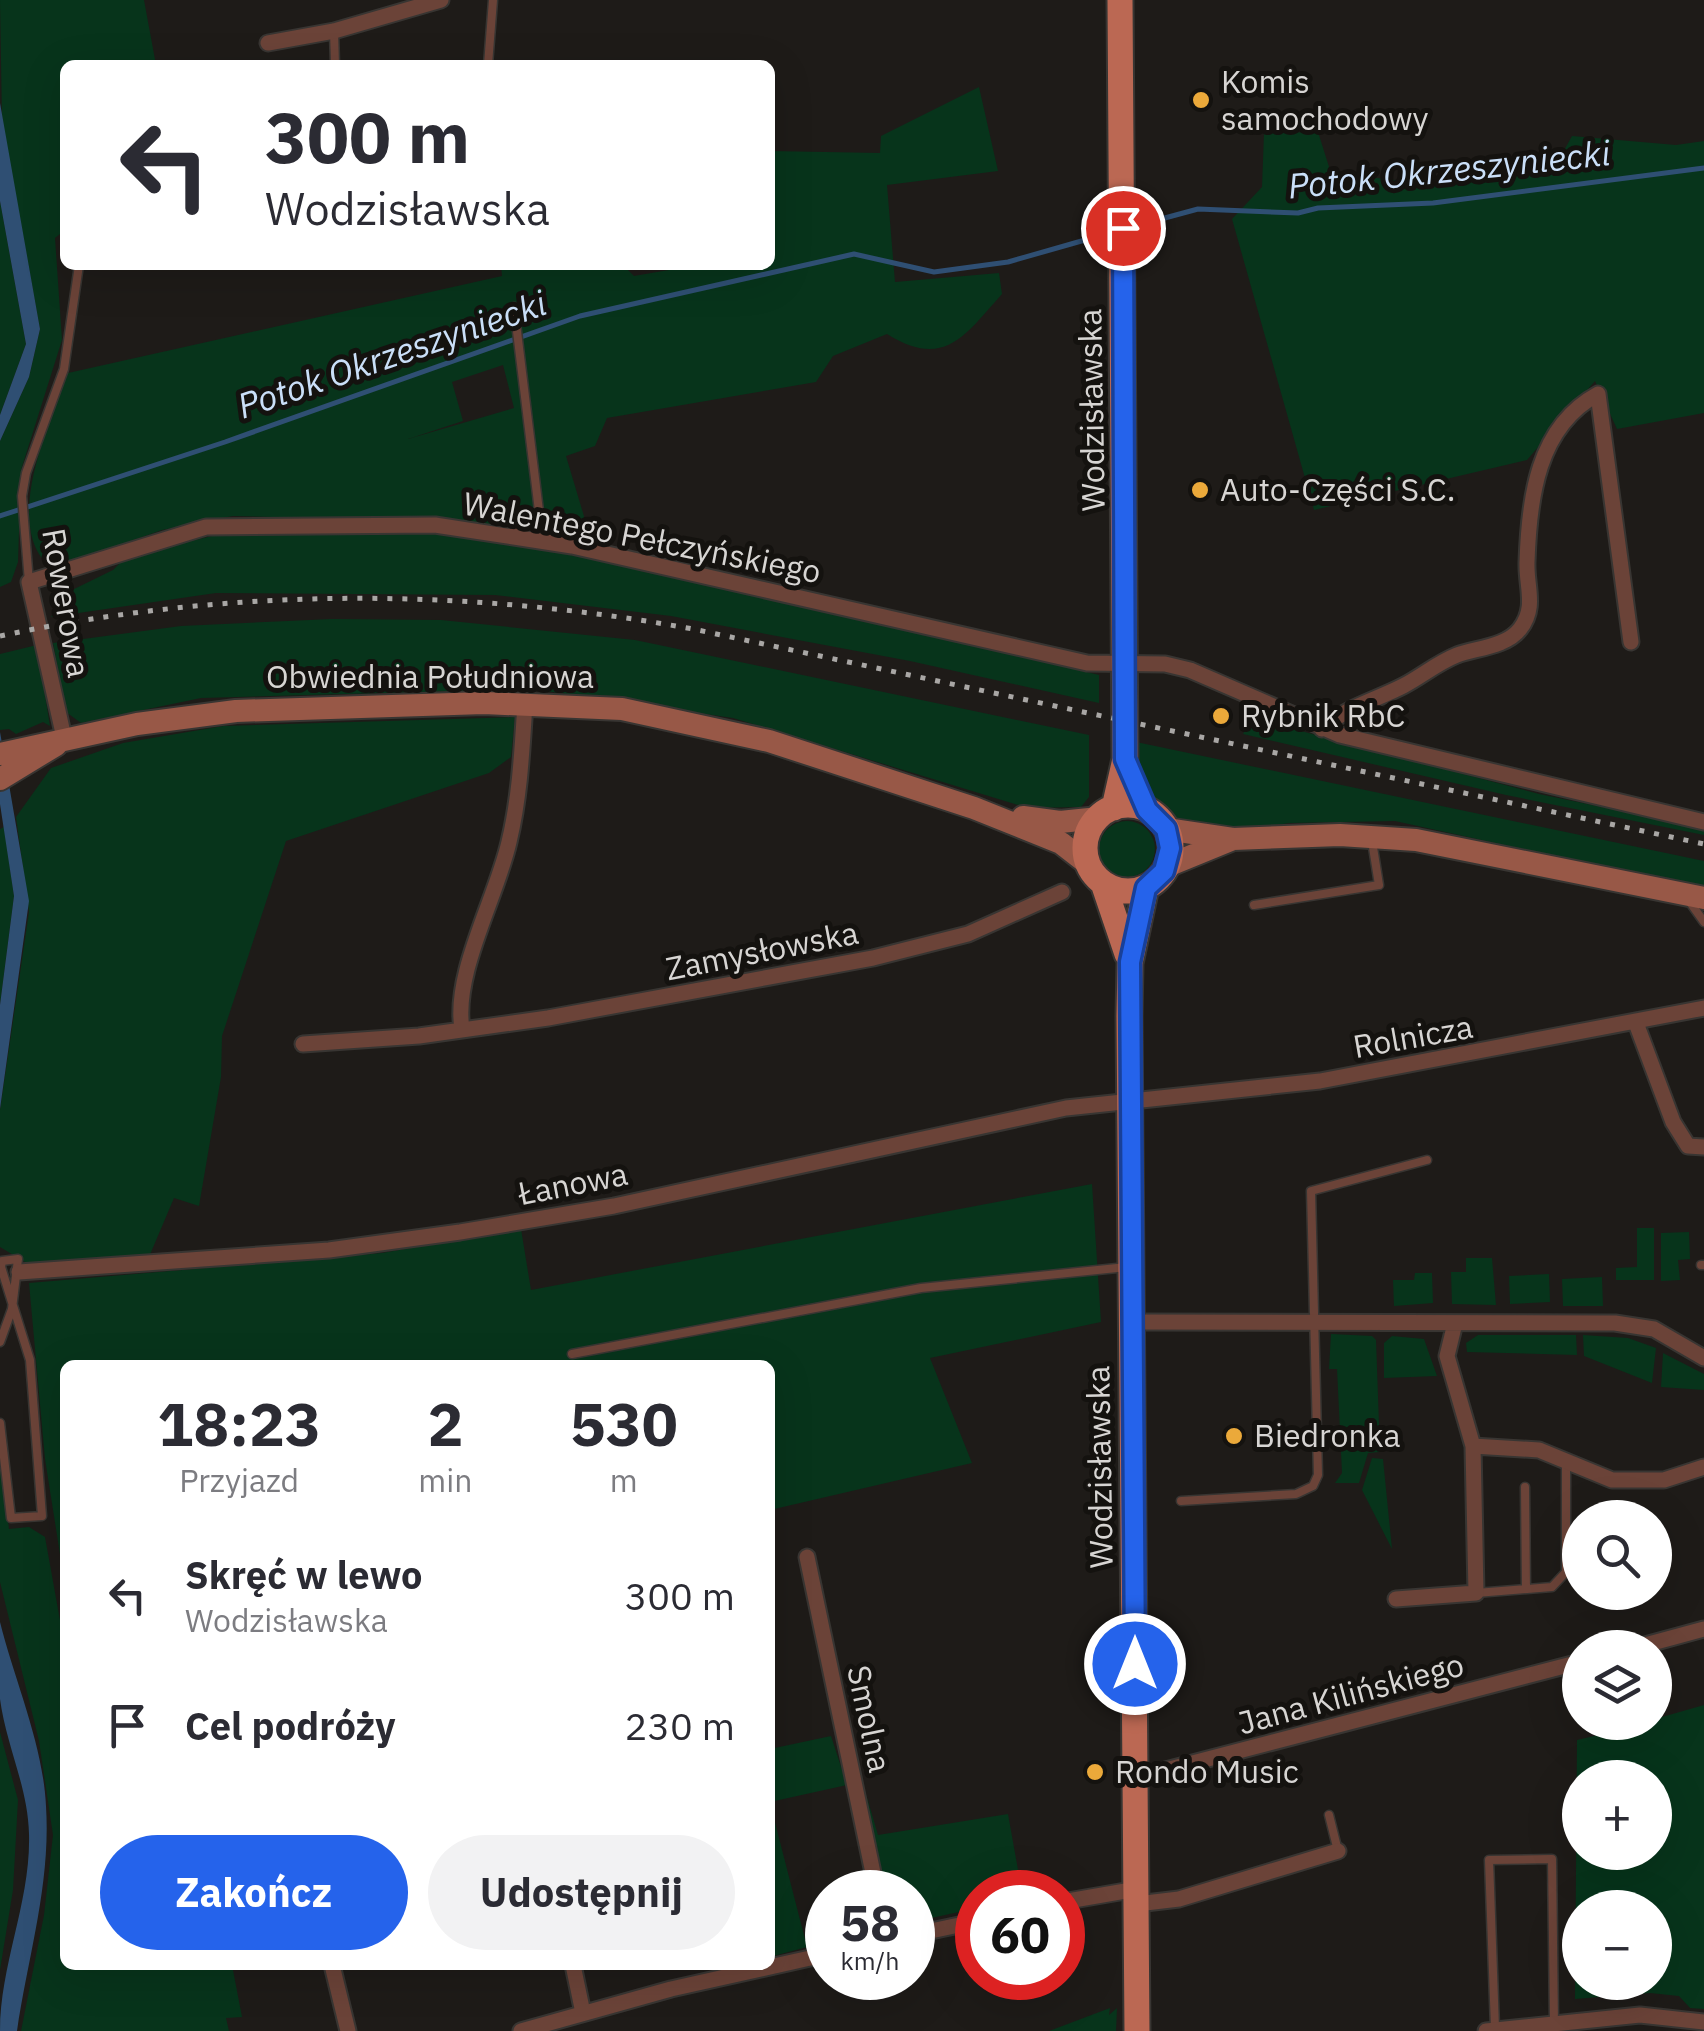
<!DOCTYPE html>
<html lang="pl">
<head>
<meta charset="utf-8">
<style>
  body { margin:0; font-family:"IBM Plex Sans",sans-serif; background:#f2f2f3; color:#2b2b33; height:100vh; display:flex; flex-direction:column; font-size:38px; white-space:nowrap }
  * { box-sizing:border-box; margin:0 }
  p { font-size:32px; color:#7c7c81 }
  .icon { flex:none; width:55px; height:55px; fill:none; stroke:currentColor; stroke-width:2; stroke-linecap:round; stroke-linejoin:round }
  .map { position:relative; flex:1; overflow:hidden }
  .sheet { position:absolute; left:60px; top:1360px; width:715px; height:610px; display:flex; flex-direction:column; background:#fff; border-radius:15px; box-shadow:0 10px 40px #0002 }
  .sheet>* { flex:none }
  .hud { position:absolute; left:60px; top:60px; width:715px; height:210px; border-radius:15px; box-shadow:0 10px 40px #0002; background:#fff; color:#2b2b33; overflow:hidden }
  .buttons { position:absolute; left:1562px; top:1500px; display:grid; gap:20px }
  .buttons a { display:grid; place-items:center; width:110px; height:110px; border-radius:50%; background:#fff; box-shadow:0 10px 40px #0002; font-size:50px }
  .speed { position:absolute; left:805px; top:1870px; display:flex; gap:20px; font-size:50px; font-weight:700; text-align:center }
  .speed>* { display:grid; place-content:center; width:130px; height:130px; border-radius:50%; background:#fff; box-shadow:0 10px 40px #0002; line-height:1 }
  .speed small { font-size:25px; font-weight:400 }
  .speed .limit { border:15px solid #d22; background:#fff; color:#111 }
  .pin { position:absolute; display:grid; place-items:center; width:85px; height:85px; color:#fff; margin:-42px; border:5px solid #fff; border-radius:50%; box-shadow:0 2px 10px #0007 }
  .me { position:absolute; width:110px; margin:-55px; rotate:0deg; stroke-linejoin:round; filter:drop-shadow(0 0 8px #0008) }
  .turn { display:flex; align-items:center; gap:35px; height:210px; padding:0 40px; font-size:45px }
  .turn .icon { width:130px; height:130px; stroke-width:2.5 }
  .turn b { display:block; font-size:70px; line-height:85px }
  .eta { display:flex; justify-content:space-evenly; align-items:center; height:170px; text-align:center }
  .eta b { font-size:60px; font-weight:700; line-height:70px }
  .button { display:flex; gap:20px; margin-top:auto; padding:20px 40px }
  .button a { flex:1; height:115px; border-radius:60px; background:#2563eb; color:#fff; font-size:40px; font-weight:700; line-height:115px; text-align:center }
  .button a+a { background:#f2f2f3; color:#2b2b33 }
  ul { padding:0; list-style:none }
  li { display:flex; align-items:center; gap:30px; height:130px; padding:0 40px }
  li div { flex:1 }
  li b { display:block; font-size:38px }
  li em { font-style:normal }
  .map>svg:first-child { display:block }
  .green { fill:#07341b; fill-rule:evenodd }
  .water { fill:#2f4f73 }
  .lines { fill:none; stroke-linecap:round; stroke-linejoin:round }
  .stream { stroke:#2f4f73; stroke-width:5 }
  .service-casing { stroke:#383532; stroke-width:11 }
  .minor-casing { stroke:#383532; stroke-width:19 }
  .secondary-casing { stroke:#383532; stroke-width:26 }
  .primary-casing { stroke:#383532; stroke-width:29 }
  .service { stroke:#6b4338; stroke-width:8 }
  .minor { stroke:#6b4338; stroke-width:15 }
  .secondary { stroke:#985847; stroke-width:22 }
  .primary { stroke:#bb6853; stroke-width:25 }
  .rail { stroke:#a9a7a5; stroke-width:5; stroke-dasharray:5 10; stroke-linecap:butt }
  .route-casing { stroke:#184099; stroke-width:25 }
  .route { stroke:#2563eb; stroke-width:18 }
  .poi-dot { fill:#eba93a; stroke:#14120f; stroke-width:4 }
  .labels { text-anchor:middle; stroke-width:10; stroke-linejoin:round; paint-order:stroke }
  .poi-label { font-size:32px; fill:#d7d5d3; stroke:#14120f; text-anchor:start }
  .street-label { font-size:32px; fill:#d7d5d3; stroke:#14120f }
  .water-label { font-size:35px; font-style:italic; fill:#cadff8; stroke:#14120f }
</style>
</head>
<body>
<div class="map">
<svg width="1704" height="2031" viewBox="0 0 1704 2031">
  <rect width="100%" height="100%" fill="#1e1b18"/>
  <path class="green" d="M0,0H144L156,65H65V230L55,238L62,340L21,470L18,562L11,582L0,587V441L29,377L40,329L2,121Z
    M979,87L998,171L887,185L895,282L999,273L1002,294C965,335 945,370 887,334L833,356L816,382L607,418L595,446L566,456L592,543L454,522L233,516L162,530L52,569C0,526 50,423 68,373L502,276L501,265H623L634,276L698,265H770V151L880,153L881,136ZM503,365L514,408L408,439L463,421L452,382Z
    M1318,132L1331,173L1423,183L1545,171L1557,163L1572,136L1676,145L1704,141V413L1617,429L1595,381L1527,460L1314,510L1232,219L1262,187L1264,133Z
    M0,201L26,344L0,415Z
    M282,531L459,534L679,575L1099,675V703L910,661L671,616L495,595L216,593L51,617L68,592L113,570L127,556L212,536Z
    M332,619L441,620L635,640L1089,735V797L1081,807L1028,808L733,718L532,689L201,698L81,723L66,712L53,643L181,626Z
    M37,645L50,726L43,722L16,734L9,729L0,730V654Z
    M1256,710L1286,727L1539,794L1704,828V835L1506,795L1243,734Z
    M515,717L511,757L489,773L286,841L222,1036L221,1077L199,1206L174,1198L149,1257L30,1265L0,1247V1110L29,912L16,817L51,768L123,743L223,726Z
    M1136,742L1704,861V889L1395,821L1290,823L1223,832L1175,824L1150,804L1138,771Z
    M1099 849a28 28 0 1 1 56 0a28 28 0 1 1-56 0Z
    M4,827L14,896L0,1005V829Z
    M1092,1184L1101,1322L930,1358L972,1463L770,1510V1365H65V1586L45,1459L29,1283L382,1253L521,1229L531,1290Z
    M1637,1228H1654V1280H1616V1268L1637,1267Z
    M1689,1232L1690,1259L1678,1260L1680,1280L1661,1281V1233Z
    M1466,1258H1492L1496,1305L1452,1304L1451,1272H1466Z
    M1415,1273H1432L1433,1303L1394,1306L1393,1280H1414Z
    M1549,1274L1550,1302L1510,1304L1509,1276Z
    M1602,1277L1603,1306H1563L1562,1279Z
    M1331,1334L1372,1336L1376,1340L1380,1452L1368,1453L1359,1483H1335L1342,1473L1337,1369H1329Z
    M1478,1335H1576L1577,1355L1467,1352L1466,1343Z
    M1583,1335L1628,1338L1656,1348L1652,1383L1584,1356Z
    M1392,1336L1424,1339L1437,1376L1384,1378V1343Z
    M1663,1353L1704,1374V1390L1661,1387Z
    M0,1453L9,1529L29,1527L45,1537L65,1648V1965H232L242,2017L226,2018L229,2031H21L44,1915L53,1835L39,1741L0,1582Z
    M1372,1458L1383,1459L1392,1549L1362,1490Z
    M1704,1705V2009L1690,2008L1679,1996L1650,1993L1575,1999L1577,1740L1655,1722V1719ZM1580,1778H1655V1852H1580ZM1580,1908H1655V1982H1580Z
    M0,1732L18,1800L13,1890L0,1970Z
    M831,1736L847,1785L770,1802V1749Z
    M861,1777L878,1835L1008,1814L1022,1892H978L977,1908L913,1922L912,1892H882Z
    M770,1803L807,1947L770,1957Z
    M1110,2008L1109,2015L1117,2008L1116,2031H1049Z"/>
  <path class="water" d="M0,103L40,329L29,377L0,441V415L26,344L0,201Z
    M0,732L29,901L0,1109V1005L14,896L0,804Z
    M0,1622C15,1682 43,1744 46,1806C51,1884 28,1956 17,2031H0C0,1964 31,1901 29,1834C28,1787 6,1745 0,1699C0,1674 0,1647 0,1622Z"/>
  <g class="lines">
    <path class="stream" d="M1150,222L1198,209L1298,213L1318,208L1433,203L1704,168
      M0,516L225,442L580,316L854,254L934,272L1008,262L1092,238"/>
    <g class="service-casing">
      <path id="service" d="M334,31L335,65
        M488,65L493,0
        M514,307L539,511L564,540
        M513,534L539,511
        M29,582L22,496L26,473L64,369L79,265
        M1689,901L1704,922
        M1254,905L1379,885L1372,841
        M1701,1265H1704
        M0,1342L12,1309L18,1259L2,1261L1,1267L30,1360L42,1516L11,1518L0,1423
        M572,1354L921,1288L1127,1267
        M1525,1487L1526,1589
        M1181,1501L1296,1494L1313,1486L1318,1475L1311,1191L1427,1160
        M1476,1593L1552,1587L1566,1572V1461
        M1329,1815L1338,1851
        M1495,2028L1489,1860L1552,1859L1554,2023"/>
    </g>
    <g class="minor-casing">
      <path id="minor" d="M268,43L334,31L441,0
        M1322,729C1344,708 1376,700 1403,686C1422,676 1437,663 1457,655C1476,648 1506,647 1520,629C1537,607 1526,587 1527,562C1529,499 1537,427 1598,394L1631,642
        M65,742L29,582L206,527L435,525L572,546L1087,663L1165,664L1190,670L1340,735L1704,822
        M1636,1023L1673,1122L1688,1146L1704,1147
        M462,1029C453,973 496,899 509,842C520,796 522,750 525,703
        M303,1044L419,1036L548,1018L873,958L968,934L1062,892
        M19,1272L329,1250L460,1232L614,1206L1066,1108L1320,1081L1704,1008
        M1132,1322L1615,1323L1654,1329L1704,1358
        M1473,1446L1539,1450L1612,1480H1664L1704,1467
        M807,1557L877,1892
        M1396,1599L1476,1593L1473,1446L1447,1356L1455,1323
        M1634,1648L1704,1629
        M1135,1778L1580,1662
        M1062,1902L1137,1889
        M1137,1904L1179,1899L1338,1851
        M912,1935L978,1921
        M332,1965L348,2031
        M573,1965L583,2013
        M521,2031L671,1989L828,1954
        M1486,2031L1640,2015L1704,2022"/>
    </g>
    <g class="secondary-casing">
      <path id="secondary" d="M0,754L137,724L236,711L484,703L622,709L769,741L974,808L1061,843L1088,864
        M0,779L56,745
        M1023,817L1060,822L1099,818
        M1166,829L1233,839L1340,835L1416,840L1704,898
        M1167,866L1233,839"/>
    </g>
    <g class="primary-casing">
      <path id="primary" d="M1085 848a43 43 0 1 1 86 0a43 43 0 1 1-86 0Z
        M1114,808L1125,759L1120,0
        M1103,883L1127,954
        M1137,2031L1129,1016L1130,963L1146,887"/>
    </g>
    <use href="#service" class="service"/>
    <use href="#minor" class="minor"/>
    <use href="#secondary" class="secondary"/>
    <use href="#primary" class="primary"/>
    <path class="rail" d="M0,636C230,587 462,587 693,629L1704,844"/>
  </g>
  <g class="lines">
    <g class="route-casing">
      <path id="route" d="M1123,228L1125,759L1147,810L1166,829L1170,848L1164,871L1146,888L1130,962L1135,1664"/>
    </g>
    <use href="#route" class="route"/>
  </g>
  <g class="poi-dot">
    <circle cx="1201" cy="100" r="10"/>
    <circle cx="1200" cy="490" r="10"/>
    <circle cx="1221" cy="716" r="10"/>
    <circle cx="1234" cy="1436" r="10"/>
    <circle cx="1095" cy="1772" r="10"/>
  </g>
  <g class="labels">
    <g class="poi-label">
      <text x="1221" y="93">Komis<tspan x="1221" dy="37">samochodowy</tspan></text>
      <text x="1220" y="501">Auto-Części S.C.</text>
      <text x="1241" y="727">Rybnik RbC</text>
      <text x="1254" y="1447">Biedronka</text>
      <text x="1115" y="1783">Rondo Music</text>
    </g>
    <g class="street-label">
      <text transform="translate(1092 410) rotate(-91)" y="11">Wodzisławska</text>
      <text transform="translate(642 538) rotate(11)" y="11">Walentego Pełczyńskiego</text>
      <text transform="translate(66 603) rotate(80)" y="11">Rowerowa</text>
      <text x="430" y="688">Obwiednia Południowa</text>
      <text transform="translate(762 951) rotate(-11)" y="11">Zamysłowska</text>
      <text transform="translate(1413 1037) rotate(-10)" y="11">Rolnicza</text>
      <text transform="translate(573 1184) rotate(-11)" y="11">Łanowa</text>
      <text transform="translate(1100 1467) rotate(-91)" y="11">Wodzisławska</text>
      <text transform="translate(1351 1694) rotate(-15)" y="11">Jana Kilińskiego</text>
      <text transform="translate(869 1719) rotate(78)" y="11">Smolna</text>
    </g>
    <g class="water-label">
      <text transform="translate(1449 170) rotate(-6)" y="12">Potok Okrzeszyniecki</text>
      <text transform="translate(392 355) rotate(-19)" y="12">Potok Okrzeszyniecki</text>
    </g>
  </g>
</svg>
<div class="buttons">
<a><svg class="icon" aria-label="search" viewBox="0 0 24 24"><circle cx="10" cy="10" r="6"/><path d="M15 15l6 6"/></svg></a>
<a><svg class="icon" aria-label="layers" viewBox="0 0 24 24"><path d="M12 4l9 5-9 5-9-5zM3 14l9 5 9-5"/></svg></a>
<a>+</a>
<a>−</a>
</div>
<div class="speed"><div>58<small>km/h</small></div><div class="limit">60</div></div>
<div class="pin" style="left:1123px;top:228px;background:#d93025"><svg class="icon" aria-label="arrive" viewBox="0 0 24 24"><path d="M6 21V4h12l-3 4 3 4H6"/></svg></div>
<svg class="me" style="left:1135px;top:1664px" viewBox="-20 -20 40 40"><circle r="17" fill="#2563eb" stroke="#fff" stroke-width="3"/><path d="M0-11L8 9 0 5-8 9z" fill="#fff"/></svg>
<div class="hud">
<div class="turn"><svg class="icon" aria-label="left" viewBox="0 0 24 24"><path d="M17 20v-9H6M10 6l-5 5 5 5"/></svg><div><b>300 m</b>Wodzisławska</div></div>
</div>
<section class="sheet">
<div class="eta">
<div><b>18:23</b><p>Przyjazd</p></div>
<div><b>2</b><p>min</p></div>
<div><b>530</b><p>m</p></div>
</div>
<ul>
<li><svg class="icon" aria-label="left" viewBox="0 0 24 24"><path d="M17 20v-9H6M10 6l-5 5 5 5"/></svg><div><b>Skręć w lewo</b><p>Wodzisławska</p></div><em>300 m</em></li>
<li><svg class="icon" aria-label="arrive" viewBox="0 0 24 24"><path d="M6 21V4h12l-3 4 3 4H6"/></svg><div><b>Cel podróży</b></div><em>230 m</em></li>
</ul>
<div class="button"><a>Zakończ</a><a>Udostępnij</a></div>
</section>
</div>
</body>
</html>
